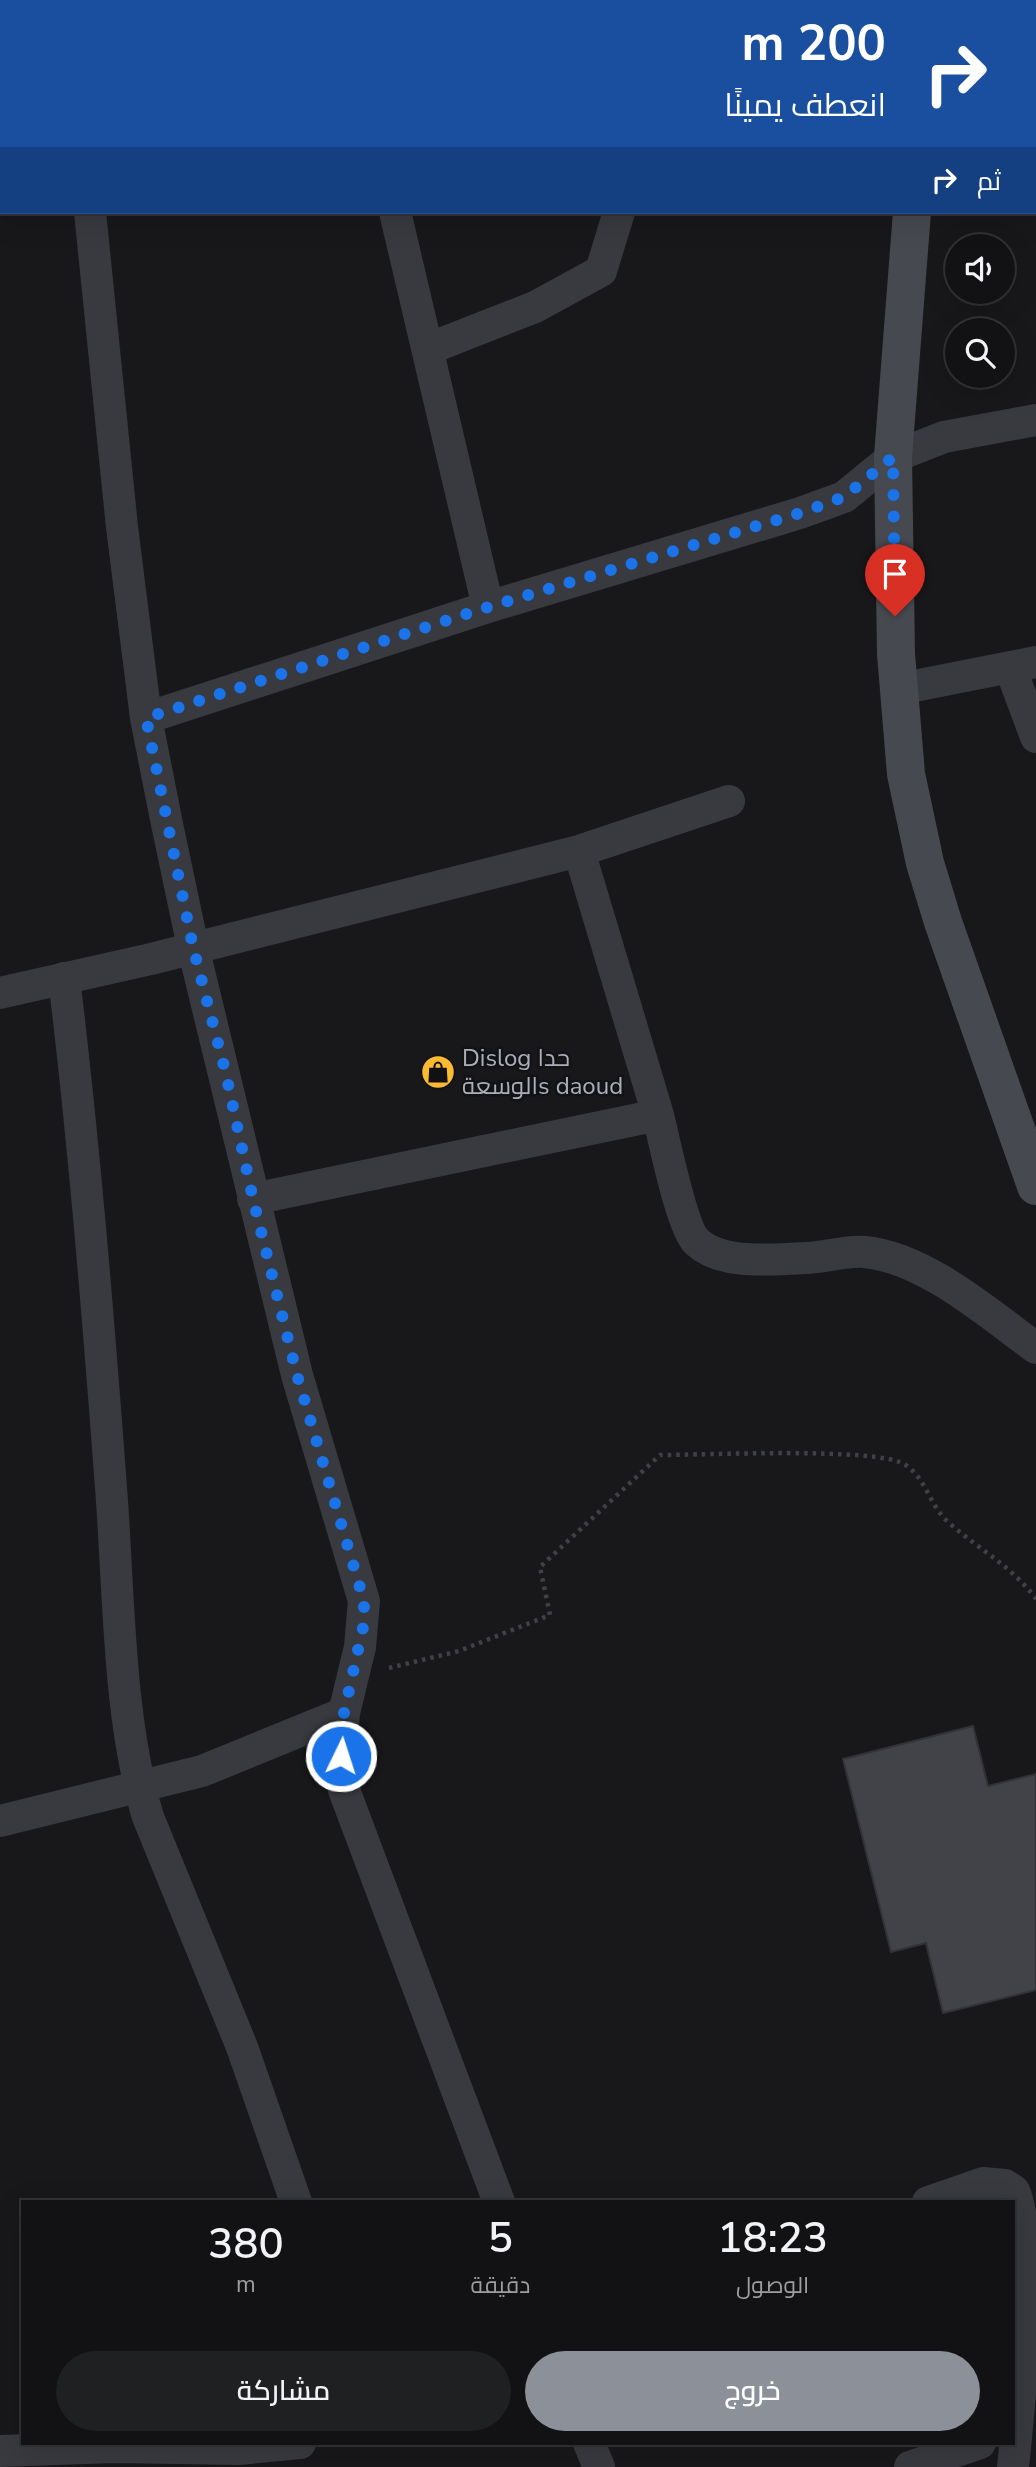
<!DOCTYPE html>
<html lang="ar">
<head>
<meta charset="utf-8">
<style>
  body { margin:0; font-family:"Nunito Sans",Cairo,sans-serif; background:#1f2022; color:#f1f3f6; direction:rtl; height:100vh; display:flex; flex-direction:column; font-size:26px; white-space:nowrap }
  * { box-sizing:border-box; margin:0 }
  p { font-size:23px; color:#9c9ea0 }
  .icon { flex:none; width:38px; height:38px; fill:none; stroke:currentColor; stroke-width:2; stroke-linecap:round; stroke-linejoin:round }
  .map { position:relative; flex:1; overflow:hidden; direction:ltr }
  .details { position:absolute; left:21px; top:2200px; width:994px; height:245px; display:flex; flex-direction:column; background:#121214; border-radius:0px; box-shadow:0 7px 28px #0002,0 0 0 2px #313234; direction:rtl }
  .details>* { flex:none }
  .banner { position:absolute; left:0px; top:0px; width:1036px; height:214px; box-shadow:0 7px 28px #0002,0 0 0 2px #313234; direction:rtl; background:#1a4fa0; color:#fff; overflow:hidden }
  .controls { position:absolute; left:945px; top:234px; display:grid; gap:14px }
  .controls a { display:grid; place-items:center; width:70px; height:70px; border-radius:50%; background:#121214; box-shadow:0 7px 28px #0002,0 0 0 2px #313234; font-size:35px }
  .pin { position:absolute; display:grid; place-items:center; width:60px; height:60px; color:#fff; margin:-72px -30px; border-radius:50% 50% 50% 0; rotate:-45deg; box-shadow:0 0 7px #0007 }
  .pin .icon { rotate:45deg }
  .me { position:absolute; width:77px; margin:-38px; rotate:4deg; stroke-linejoin:round; filter:drop-shadow(0 0 5px #0008) }
  .turn { display:flex; align-items:center; gap:24px; height:147px; padding:0 35px; font-size:32px }
  .turn .icon { width:91px; height:91px; stroke-width:2.5 }
  .turn b { display:block; font-size:49px; line-height:60px }
  .then { display:flex; align-items:center; height:66px; padding:0 35px; background:#0003; gap:14px; font-size:26px }
  .eta { display:flex; justify-content:space-evenly; align-items:center; height:119px; text-align:center }
  .eta b { font-size:42px; font-weight:600; line-height:49px }
  .cta { display:flex; gap:14px; margin-top:auto; padding:14px 35px }
  .cta a { flex:1; height:80px; border-radius:42px; background:#8c9099; color:#fff; font-size:28px; font-weight:600; line-height:80px; text-align:center }
  .cta a+a { background:#1f2022; color:#f1f3f6 }
  .map>svg:first-child { display:block }
  .building { fill:#424348; stroke:#323237; stroke-width:2 }
  .lines { fill:none; stroke-linecap:round; stroke-linejoin:round }
  .path { stroke:#3f4147; stroke-width:4.5; stroke-dasharray:3.5 5; stroke-linecap:butt }
  .street { stroke:#393a40; stroke-width:32 }
  .secondary { stroke:#474950; stroke-width:38 }
  .route { stroke:#1a73e8; stroke-width:12; stroke-dasharray:0 21.6 }
  .labels { text-anchor:middle; stroke-width:5; stroke-linejoin:round; paint-order:stroke }
  .poi-label { font-size:24px; fill:#aaafbb; stroke:#131316; text-anchor:start }
</style>
</head>
<body>
<div class="map">
<svg width="1036" height="2467" viewBox="0 0 1036 2467">
  <rect width="100%" height="100%" fill="#18181b"/>
  <path class="building" d="M973,1726L988,1786L1036,1774V1990L943,2013L926,1943L891,1952L843,1759Z"/>
  <g class="lines">
    <path class="path" d="M389,1668L459,1651L550,1615L540,1567L660,1455C704,1455 875,1447 904,1464C926,1477 929,1505 948,1522C978,1549 1012,1566 1036,1599"/>
    <path class="street" d="M36,0V2
      M369,0V2
      M513,2L533,0
      M635,2V0
      M0,12H2
      M0,172L2,171
      M90,212L122,527L146,718L167,824L193,947L297,1375L364,1601L360,1647L344,1713L341,1756L344,1790L499,2202
      M395,212L488,607
      M428,349L535,307L601,271L619,212
      M1010,667L1036,737
      M899,689L1036,662
      M146,718L488,607L800,513L844,497L893,457L944,437L1036,420
      M579,851L729,801
      M64,978C85,1152 99,1326 112,1501C119,1602 119,1721 148,1817L242,2047L296,2202
      M0,993L151,959L579,851L658,1115L253,1199
      M658,1115C664,1139 682,1229 697,1242C723,1266 774,1259 806,1258C825,1258 846,1250 865,1252C925,1258 988,1313 1036,1348
      M0,1821L202,1771L344,1713
      M928,2202L983,2183L1005,2185L1014,2191C1036,2244 1020,2401 1013,2467
      M589,2443L599,2467
      M0,2451L114,2447L239,2449L300,2443
      M910,2467L980,2443"/>
    <path class="secondary" d="M929,2V0
      M912,212L893,457L896,654L906,774L925,863L943,922L1036,1186"/>
  </g>
  <g class="lines">
    <path class="route" d="M341,1756L344,1713L364,1623V1601L297,1375L253,1199L225,1070L193,947L146,718L488,607L800,513L844,497L893,457L895,616"/>
  </g>
  <defs>
    <g id="shop-disc" transform="scale(1.75)"><circle r="9.5" fill="#fbbb30" stroke="#131316"/><path d="M-5-2.5h2.3a2.7 3.5 0 0 1 5.4 0H5L5.5 6h-11ZM-1.5-2.5h3a1.5 2.3 0 0 0-3 0Z" fill="#111"/></g>
  </defs>
  <g fill-rule="evenodd">
    <use href="#shop-disc" x="438" y="1072"/>
  </g>
  <g class="labels">
    <g class="poi-label">
      <text x="462" y="1066">Dislog حدا<tspan x="462" dy="28">الوسعةs daoud</tspan></text>
    </g>
  </g>
</svg>
<div class="controls">
<a><svg class="icon" aria-label="sound" viewBox="0 0 24 24"><path d="M4 9h4l5-4v14l-5-4H4zM17 9q2 3 0 6"/></svg></a>
<a><svg class="icon" aria-label="search" viewBox="0 0 24 24"><circle cx="10" cy="10" r="6"/><path d="M15 15l6 6"/></svg></a>
</div>
<div class="pin" style="left:895px;top:616px;background:#d93025"><svg class="icon" aria-label="arrive" viewBox="0 0 24 24"><path d="M6 21V4h12l-3 4 3 4H6"/></svg></div>
<svg class="me" style="left:341px;top:1756px" viewBox="-20 -20 40 40"><circle r="17" fill="#1a73e8" stroke="#fff" stroke-width="3"/><path d="M0-11L8 9 0 5-8 9z" fill="#fff"/></svg>
<div class="banner">
<div class="turn"><svg class="icon" aria-label="right" viewBox="0 0 24 24"><path d="M7 20v-9h11M14 6l5 5-5 5"/></svg><div><b>200 m</b>انعطف يمينًا</div></div>
<div class="then">ثم<svg class="icon" aria-label="right" viewBox="0 0 24 24"><path d="M7 20v-9h11M14 6l5 5-5 5"/></svg></div>
</div>
<section class="details">
<div class="eta">
<div><b>18:23</b><p>الوصول</p></div>
<div><b>5</b><p>دقيقة</p></div>
<div><b>380</b><p>m</p></div>
</div>
<div class="cta"><a>خروج</a><a>مشاركة</a></div>
</section>
</div>
</body>
</html>
